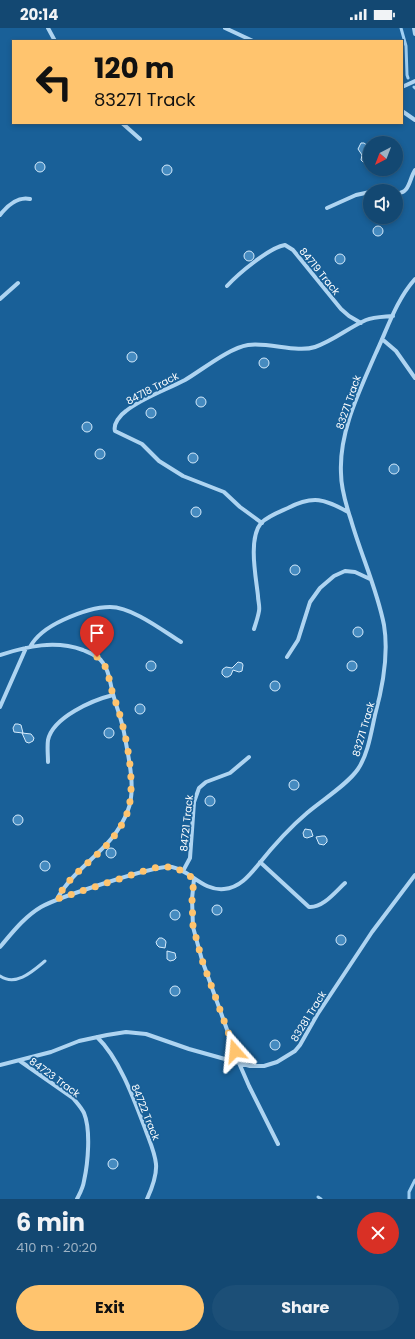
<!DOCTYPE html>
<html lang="en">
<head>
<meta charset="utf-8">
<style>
  body { margin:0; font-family:Poppins,sans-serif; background:#1c4f77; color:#f1f3f6; height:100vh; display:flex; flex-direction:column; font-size:15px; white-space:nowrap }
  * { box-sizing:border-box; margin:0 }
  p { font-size:13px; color:#9db2c4 }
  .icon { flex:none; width:22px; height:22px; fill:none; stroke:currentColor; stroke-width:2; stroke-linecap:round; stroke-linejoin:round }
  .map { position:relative; height:1171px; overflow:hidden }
  .sheet { display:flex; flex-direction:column; background:#134872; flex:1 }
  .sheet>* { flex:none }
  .banner { position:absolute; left:12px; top:12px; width:391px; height:84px; border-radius:0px; box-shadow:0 2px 6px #0003,0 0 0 1px #326084; background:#ffc46e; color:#111; overflow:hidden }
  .needle { width:26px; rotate:222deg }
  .tools { position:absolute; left:363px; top:108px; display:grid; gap:8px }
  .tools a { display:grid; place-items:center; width:40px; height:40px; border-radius:50%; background:#134872; box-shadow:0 2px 6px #0003,0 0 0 1px #326084; font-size:20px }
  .pin { position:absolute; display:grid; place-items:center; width:34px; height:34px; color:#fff; margin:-41px -17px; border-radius:50% 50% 50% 0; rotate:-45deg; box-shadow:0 0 4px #0007 }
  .pin .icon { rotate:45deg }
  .me { position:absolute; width:44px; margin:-22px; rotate:342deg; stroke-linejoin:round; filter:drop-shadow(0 0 3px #0008) }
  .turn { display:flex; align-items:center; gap:14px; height:84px; padding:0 16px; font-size:18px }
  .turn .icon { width:52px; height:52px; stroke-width:2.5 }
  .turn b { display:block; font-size:28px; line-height:34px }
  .round { display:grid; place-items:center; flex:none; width:42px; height:42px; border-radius:21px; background:#1c4f77 }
  .headline { display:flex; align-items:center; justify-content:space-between; height:68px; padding:0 16px }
  h1 { font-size:24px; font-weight:700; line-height:30px }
  .action { display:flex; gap:8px; margin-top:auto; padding:8px 16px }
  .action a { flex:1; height:46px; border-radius:24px; background:#ffc46e; color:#111; font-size:16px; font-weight:700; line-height:46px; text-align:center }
  .action a+a { background:#1c4f77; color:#f1f3f6 }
  .status { display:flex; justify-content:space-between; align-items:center; height:28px; padding:0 20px; background:#134872; direction:ltr }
  .status svg { height:11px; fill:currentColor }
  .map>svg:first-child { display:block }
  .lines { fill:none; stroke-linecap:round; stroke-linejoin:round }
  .stream { stroke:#a1d0f3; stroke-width:3 }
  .building { fill:#468bc0; stroke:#d5ebfc }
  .service { stroke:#aed4f1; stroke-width:3 }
  .minor { stroke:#aed4f1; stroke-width:4 }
  .route { stroke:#ffc46e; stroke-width:7; stroke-dasharray:0 12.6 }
  .labels { text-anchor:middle; stroke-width:3.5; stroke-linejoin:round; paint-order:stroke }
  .street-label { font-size:10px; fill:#fff; stroke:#196098 }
</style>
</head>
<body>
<div class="status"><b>20:14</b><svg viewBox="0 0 49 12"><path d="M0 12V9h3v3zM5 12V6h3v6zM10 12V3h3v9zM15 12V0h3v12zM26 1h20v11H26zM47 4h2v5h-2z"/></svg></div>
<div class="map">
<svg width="415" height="1171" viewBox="0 0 415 1171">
  <rect width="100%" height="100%" fill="#196098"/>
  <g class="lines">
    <path class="stream" d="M401,0L406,18L407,47L408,50
      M414,59L415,60
      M318,1169L321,1171
      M409,1171V1164L415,1152"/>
  </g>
  <path class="building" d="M361,115H364L368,118L367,126L370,128V134L367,136L363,134L361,132L362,127L358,121Z
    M35 139a5 5 0 1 1 10 0a5 5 0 1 1-10 0Z
    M162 142a5 5 0 1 1 10 0a5 5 0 1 1-10 0Z
    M373 203a5 5 0 1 1 10 0a5 5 0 1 1-10 0Z
    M244 228a5 5 0 1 1 10 0a5 5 0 1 1-10 0Z
    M335 231a5 5 0 1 1 10 0a5 5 0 1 1-10 0Z
    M127 329a5 5 0 1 1 10 0a5 5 0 1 1-10 0Z
    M259 335a5 5 0 1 1 10 0a5 5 0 1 1-10 0Z
    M196 374a5 5 0 1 1 10 0a5 5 0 1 1-10 0Z
    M146 385a5 5 0 1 1 10 0a5 5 0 1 1-10 0Z
    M82 399a5 5 0 1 1 10 0a5 5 0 1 1-10 0Z
    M95 426a5 5 0 1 1 10 0a5 5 0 1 1-10 0Z
    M188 430a5 5 0 1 1 10 0a5 5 0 1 1-10 0Z
    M389 441a5 5 0 1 1 10 0a5 5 0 1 1-10 0Z
    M191 484a5 5 0 1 1 10 0a5 5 0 1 1-10 0Z
    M290 542a5 5 0 1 1 10 0a5 5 0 1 1-10 0Z
    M353 604a5 5 0 1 1 10 0a5 5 0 1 1-10 0Z
    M347 638a5 5 0 1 1 10 0a5 5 0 1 1-10 0Z
    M146 638a5 5 0 1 1 10 0a5 5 0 1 1-10 0Z
    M238,634L242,635L243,637L242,643L239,644L233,642L231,647L228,649H225L222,646V643L223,641L226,639L232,640Z
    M270 658a5 5 0 1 1 10 0a5 5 0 1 1-10 0Z
    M135 681a5 5 0 1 1 10 0a5 5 0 1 1-10 0Z
    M15,696H18L21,697L23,705L14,704L13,700Z
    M104 705a5 5 0 1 1 10 0a5 5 0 1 1-10 0Z
    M22,705L31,706L34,710L33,713L29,715L26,714Z
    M289 757a5 5 0 1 1 10 0a5 5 0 1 1-10 0Z
    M205 773a5 5 0 1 1 10 0a5 5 0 1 1-10 0Z
    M13 792a5 5 0 1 1 10 0a5 5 0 1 1-10 0Z
    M305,801L311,802L313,808L307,810L304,809L303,805Z
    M322,808H325L327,811V814L324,817L319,816L316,809Z
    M106 825a5 5 0 1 1 10 0a5 5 0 1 1-10 0Z
    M40 838a5 5 0 1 1 10 0a5 5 0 1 1-10 0Z
    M212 882a5 5 0 1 1 10 0a5 5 0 1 1-10 0Z
    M170 887a5 5 0 1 1 10 0a5 5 0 1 1-10 0Z
    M336 912a5 5 0 1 1 10 0a5 5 0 1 1-10 0Z
    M159,910H162L165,912L166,914L165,920L159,919L157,917L156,914Z
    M167,923L175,925L176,930L174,932L170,933L167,931Z
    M170 963a5 5 0 1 1 10 0a5 5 0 1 1-10 0Z
    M270 1017a5 5 0 1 1 10 0a5 5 0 1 1-10 0Z
    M108 1136a5 5 0 1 1 10 0a5 5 0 1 1-10 0Z"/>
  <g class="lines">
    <path class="service" d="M0,948C16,959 33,943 45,933"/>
    <path class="minor" d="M48,0L55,13
      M225,0L253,13
      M414,0L415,6
      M402,59L415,53
      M402,83L415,92
      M122,95L140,111
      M396,165C410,166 409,151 415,142
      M327,180L356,167L370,164
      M0,187C7,178 17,168 30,171
      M227,258C238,246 270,219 285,217L293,222L341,281L349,288L361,295
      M0,271L18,255
      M382,311L396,323L415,350
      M262,495L240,479L224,464L183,448L159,433L142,416L115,403C113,396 120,387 126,383C142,370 166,362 185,352C202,342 229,320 248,317C269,314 297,325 315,319C333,313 348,300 366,292C374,289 383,289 393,288
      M254,601C256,595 258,589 259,583C260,578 258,573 258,568C256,549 248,511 261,495C268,488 279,484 288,480C313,467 325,471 348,484
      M30,619C37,606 50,598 63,592C78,585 93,579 110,579C132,579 162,602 181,614
      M0,627C28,618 55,612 83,622C90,625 99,628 103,635C110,644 110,656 113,666C117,681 123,695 125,710C129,731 136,762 128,782C113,823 76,836 57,871
      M287,629L298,612L310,574L320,560L334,548L345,543L355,544L370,551
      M0,679L26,620
      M48,734C48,727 47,719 48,712C53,689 93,672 113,667
      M260,834L309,879C323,880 335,864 345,855
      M183,843L190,830L194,774L199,760L206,754L230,745L249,729
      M194,851L192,871L193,899L202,932L239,1035L249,1058L278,1116
      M0,919C12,905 24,889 41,879C57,870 157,836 172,839C192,843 202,863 224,861C239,860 249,848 258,837C274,817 288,801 307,785C322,772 347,757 358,741C368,726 371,705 375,687C383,658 389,627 384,597C377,561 361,527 351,492C346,477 341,461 341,445C339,404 359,364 375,327C387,302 396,272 415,251
      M97,1009C120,1031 135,1074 146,1103C150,1114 155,1125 156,1136C157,1147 152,1160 147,1171
      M20,1033L73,1070C77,1075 81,1079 84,1085C91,1102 88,1135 84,1153C83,1160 80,1165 77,1171
      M0,1037L51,1024L79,1013L107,1007L126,1004L146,1006L189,1021L250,1038H264L277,1034L295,1023L300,1017L317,987L372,904L415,847"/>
  </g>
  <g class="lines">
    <path class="route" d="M97,629C110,639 108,652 113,666C115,672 117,678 119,684C127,711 135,751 129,779C126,793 115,808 106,818C88,836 68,849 57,871L153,840C172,837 179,840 194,851L192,871L193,898L202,932L235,1023"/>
  </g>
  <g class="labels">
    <g class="street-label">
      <text transform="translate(320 243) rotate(51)" y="4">84719 Track</text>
      <text transform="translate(152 360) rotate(-28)" y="4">84718 Track</text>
      <text transform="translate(348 374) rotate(-71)" y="4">83271 Track</text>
      <text transform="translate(363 701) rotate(-74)" y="4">83271 Track</text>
      <text transform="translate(186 795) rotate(-84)" y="4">84721 Track</text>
      <text transform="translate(308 988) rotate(-58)" y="4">83281 Track</text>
      <text transform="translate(55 1049) rotate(36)" y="4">84723 Track</text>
      <text transform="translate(146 1084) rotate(68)" y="4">84722 Track</text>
    </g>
  </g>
</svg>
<div class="tools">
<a><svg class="needle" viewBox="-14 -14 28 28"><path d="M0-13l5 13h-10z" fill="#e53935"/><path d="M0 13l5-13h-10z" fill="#9db2c4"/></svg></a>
<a><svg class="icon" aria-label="sound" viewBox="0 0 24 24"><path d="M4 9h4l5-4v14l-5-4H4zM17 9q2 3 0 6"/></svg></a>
</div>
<div class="pin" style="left:97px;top:629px;background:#d93025"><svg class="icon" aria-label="arrive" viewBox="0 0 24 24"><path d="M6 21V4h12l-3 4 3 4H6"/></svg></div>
<svg class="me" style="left:235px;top:1023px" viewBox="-20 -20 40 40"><path d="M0-17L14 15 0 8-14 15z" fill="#ffc46e" stroke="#fff" stroke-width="4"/></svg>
<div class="banner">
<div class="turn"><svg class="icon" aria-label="left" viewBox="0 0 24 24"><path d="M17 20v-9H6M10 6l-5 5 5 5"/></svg><div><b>120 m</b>83271 Track</div></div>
</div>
</div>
<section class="sheet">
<div class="headline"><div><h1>6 min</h1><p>410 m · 20:20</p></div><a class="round" style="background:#d93025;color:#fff"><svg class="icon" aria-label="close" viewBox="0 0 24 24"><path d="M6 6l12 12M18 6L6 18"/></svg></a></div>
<div class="action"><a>Exit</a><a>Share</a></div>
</section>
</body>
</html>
